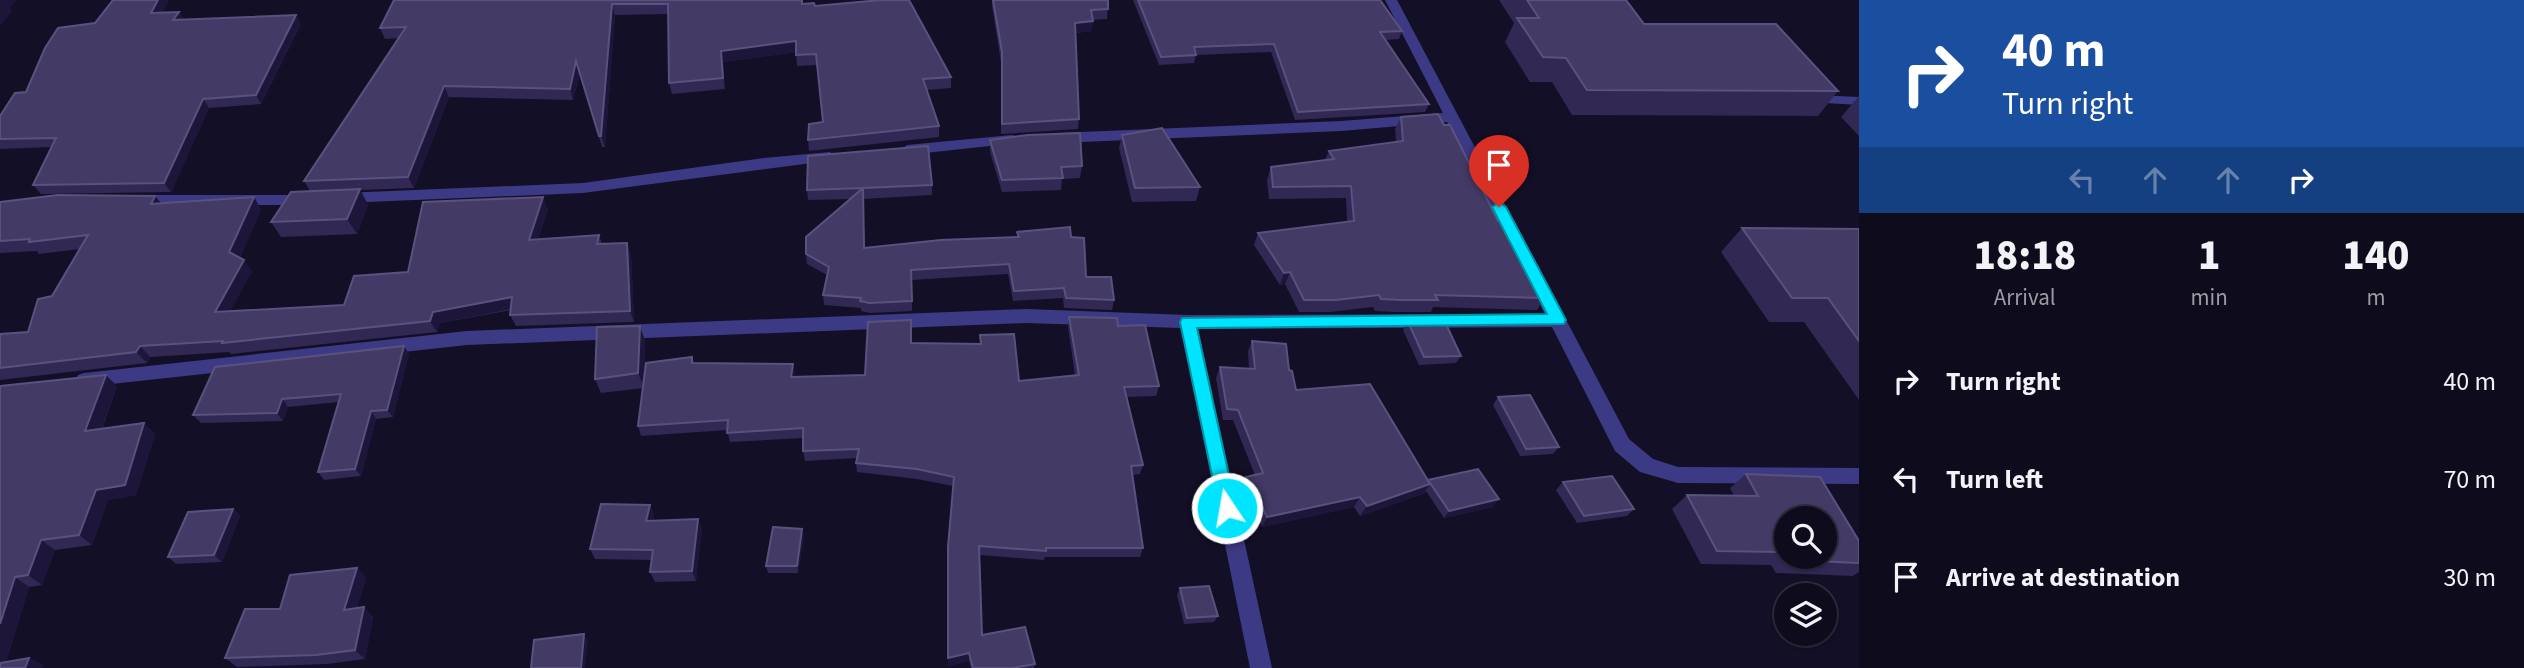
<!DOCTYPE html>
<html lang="en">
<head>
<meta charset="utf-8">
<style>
  body { margin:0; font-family:"Source Sans 3",sans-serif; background:#171425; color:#f1f3f6; height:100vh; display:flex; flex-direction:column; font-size:26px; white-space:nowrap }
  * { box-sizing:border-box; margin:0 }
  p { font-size:23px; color:#9b9ba3 }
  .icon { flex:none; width:38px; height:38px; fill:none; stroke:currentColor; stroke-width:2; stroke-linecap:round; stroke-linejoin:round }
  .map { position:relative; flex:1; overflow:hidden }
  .sheet { display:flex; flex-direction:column; background:#0e0b1c; width:665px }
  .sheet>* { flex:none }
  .top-card { background:#1a4fa0; color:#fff; overflow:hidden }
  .controls { position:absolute; left:1774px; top:506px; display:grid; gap:14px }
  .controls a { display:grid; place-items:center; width:63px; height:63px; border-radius:50%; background:#0e0b1c; box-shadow:0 2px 5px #0004,0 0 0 2px #2e2b3b; font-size:35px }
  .pin { position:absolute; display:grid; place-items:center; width:60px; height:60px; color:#fff; margin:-72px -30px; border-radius:50% 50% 50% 0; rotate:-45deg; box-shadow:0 0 7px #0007 }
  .pin .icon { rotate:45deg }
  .me { position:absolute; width:77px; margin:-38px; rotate:348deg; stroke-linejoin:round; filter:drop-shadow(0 0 5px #0008) }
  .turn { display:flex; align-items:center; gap:24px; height:147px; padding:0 28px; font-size:32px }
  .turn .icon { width:91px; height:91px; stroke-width:2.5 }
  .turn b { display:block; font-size:49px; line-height:60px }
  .lanes { display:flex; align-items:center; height:66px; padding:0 28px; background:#0003; justify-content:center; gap:35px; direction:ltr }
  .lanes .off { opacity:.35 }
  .eta { display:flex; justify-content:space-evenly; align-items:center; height:119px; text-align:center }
  .eta b { font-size:42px; font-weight:800; line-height:49px }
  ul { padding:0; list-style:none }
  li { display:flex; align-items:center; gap:21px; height:98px; padding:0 28px }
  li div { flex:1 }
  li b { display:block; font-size:26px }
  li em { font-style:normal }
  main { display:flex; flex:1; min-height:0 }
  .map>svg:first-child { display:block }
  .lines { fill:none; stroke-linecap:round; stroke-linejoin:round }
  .service { fill:#3d3a85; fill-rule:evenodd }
  .minor { fill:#3d3a85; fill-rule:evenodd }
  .wall { fill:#312854; fill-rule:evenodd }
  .shaded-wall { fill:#1d163a }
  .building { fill:#433a66; stroke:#5a527e; stroke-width:2 }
  .route { fill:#00e5ff; stroke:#0095a6; stroke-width:2 }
</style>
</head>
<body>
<main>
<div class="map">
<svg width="1859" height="668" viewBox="0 0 1859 668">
  <rect width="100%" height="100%" fill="#130f26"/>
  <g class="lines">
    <path class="service" d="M1814,95L1859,97V105L1809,102V96Z"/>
    <path class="minor" d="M1385,0H1397L1629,439L1653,459L1678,467L1859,468V484L1678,483L1640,472L1615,451L1552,327L1198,329L1272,668H1250L1181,328L1026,323L467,345L84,387L78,385L75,380L78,375L84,373L467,331L1026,309L1188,315L1545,314L1447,122L1341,131L1057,143L1050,138L1057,133L1341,121L1443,113Z
      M1012,135L1017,137L1019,140L1017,143L907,155L900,150L907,145Z
      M830,152L837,157L835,160L583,193L343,203L335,198L343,193L583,183L764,158Z
      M136,195H308L316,200L308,205H136L128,200Z"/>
  </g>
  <path class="wall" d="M169,0L162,12H179L184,20L301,24L261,104L209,108L171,192L41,194L33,185L51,147L0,149V116L26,92L95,23Z
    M992,0H1108L1107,19L1093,20L1091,31L1076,33L1079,119L1078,129L1001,134V62L992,6Z
    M1133,0H1380L1402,31L1399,39L1385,40L1429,104L1425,112L1295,120L1271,52L1196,55L1194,63L1159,65Z
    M1499,0H1626L1644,24L1838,91L1818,116L1572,115L1552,82H1530L1505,42L1514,23Z
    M507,1L803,4L815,6L951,77V88L927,90L939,126V137L809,151L808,140L823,122L817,65L797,66L796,52L723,62L725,89L672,94L669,83L668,14L615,15L605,147H602L580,73L573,100L449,97L414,188L360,190L368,205L357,234L281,237L271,222L310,191L304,181L399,38L385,39L380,28Z
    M1859,96V136L1841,117Z
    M1401,117L1498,221L1545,298L1537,310L1433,307L1431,312H1395L1375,311L1373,307L1330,312H1299L1285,284L1280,285L1254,245L1258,233L1347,222L1346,198L1269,199L1267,180L1271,167L1325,160L1329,151L1396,142L1395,129Z
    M1122,135L1200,187L1196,201L1132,202L1119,148Z
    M990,140L1082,166L1080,178L1062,179L1061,190L1002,192L990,152Z
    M932,185V195L863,199L865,248L1017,237V232L1071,237L1086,277L1114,300L1112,310L1064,308L1063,298L1013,301L1008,274L912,280V311L870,313L861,311V308L824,305L823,295L827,275L807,264L806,254L850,199L808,200L807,190Z
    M155,196L161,203L261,209L240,258L252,271L230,311L344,305L408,272L548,209L538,239L599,235L602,244L631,255L634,322L516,326L510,315L511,310L440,323L437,332L231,354L229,352L150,357L147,363L0,380V334L28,332L52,296L80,249L39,254L37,251L0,253V202Z
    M1742,228L1859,229V400L1804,322H1769L1721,252Z
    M1069,317L1118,326L1159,386L1156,396L1126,397L1143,465L1140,474L1133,475L1143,548L1140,557H1045L1044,560L980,555L982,635L1035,664L1034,668H971L969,661L948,666V556L953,486L917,479L857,472L856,463L857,458L805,461L803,451V438L730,442L727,430L641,436L638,426L643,388L601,393L595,379L640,326L645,341L644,379L692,357L694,363L793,364L794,377L865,375L911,343L980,344V335L1019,381L1075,375L1068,327Z
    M1408,322L1461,356L1456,363L1419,365L1403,330Z
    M1252,341L1289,370L1296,390L1428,480L1493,507L1444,518L1426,491L1423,494L1360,516L1354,507L1262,527L1242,487L1246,477L1255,475L1233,420H1223L1216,378L1220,367L1249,369L1248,351Z
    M404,346L409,354L393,417L376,419L361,476L324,480L318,472L339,402L288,407L283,421L201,423L193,415Z
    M0,386H117L102,429L144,423L155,434L136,495L108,500L92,545L55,550L42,585L29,587L6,662L29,658L44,666L0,668Z
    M1498,397L1559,447L1553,454L1520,456L1493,405Z
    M1746,474L1859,541V572L1853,576L1776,573L1771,565L1701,564L1672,509L1687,495L1734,496L1730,488ZM1787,518L1825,556H1787Z
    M1563,482L1634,509L1627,516L1577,523L1556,490Z
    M650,505L654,515L653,521L702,529L696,581L655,582L650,572L652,560L595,559L590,549Z
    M233,509L240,516L222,562L176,564L168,557Z
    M804,536L798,573H768L766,566Z
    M357,568L366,578L357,608L364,607L373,617L365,659L327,664L237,667L225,658L280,609Z
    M1180,588L1218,616L1214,622L1184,624L1177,595Z"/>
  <path class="shaded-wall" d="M0,0H17L10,8L12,12L0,26Z
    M158,0H169L156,22L151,13Z
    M612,4L615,15L605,147L601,136Z
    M179,12L185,21L173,20Z
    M296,15L301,24L261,104L256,95Z
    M1093,21L1091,31L1074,33L1075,23Z
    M796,41L798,52L723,62L725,89L723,78L721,51Z
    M576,61L580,72L573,100L570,89Z
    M444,86L449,97L414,188L408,177Z
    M203,99L209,108L171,192L164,183Z
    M360,189L368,205L357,234L347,219Z
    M155,196L164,207L151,204Z
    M254,197L261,209L238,263L229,252Z
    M543,197L548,209L534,251L529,240Z
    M627,243L631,255L634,322L630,311Z
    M244,260L252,271L224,324L215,312Z
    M1290,272L1285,284L1280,285L1284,273Z
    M512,297L517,308L440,323L437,332L430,321L433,312Z
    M640,326L645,341L644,388L638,373Z
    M140,346L150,357L147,363L136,352Z
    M404,346L409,354L393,417L387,410Z
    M793,364L795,374L793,387L791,377Z
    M106,375L117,386L97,441L85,431Z
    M282,399L288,407L283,421L277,413Z
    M371,411L376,419L361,476L355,469Z
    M144,423L155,434L136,495L108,500L92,545L79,535L96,490Z
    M1430,484L1423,494L1360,516L1367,506Z
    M1360,497L1354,507L1262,527L1267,517Z
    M1499,499L1493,507L1444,518L1449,511Z
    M650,505L654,515L651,531L646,521Z
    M233,509L240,516L222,562L214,555Z
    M698,519L702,529L696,581L692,571Z
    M802,529L804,536L798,573L797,566Z
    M41,540L55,550L42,585L28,575Z
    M357,568L366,578L354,619L344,610Z
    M15,577L29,587L4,668H0V624Z
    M364,607L373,617L365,659L355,650Z
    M584,634L588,641L585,668H581Z
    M969,653V661L948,666V658Z
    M29,658L44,666L43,668H25Z"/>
  <path class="building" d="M113,0H158L151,13L179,12L173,20L296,15L256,95L203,99L164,183L33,185L56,138L0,139V116L15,93L26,92L45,48L58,28L95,23Z
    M394,0H802V4L814,3L815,6L881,0H909L951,77L923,79L939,126L808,140L809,124L823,122L816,54L796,55V41L721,51L723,78L669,83L668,4H612L601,136H599L576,61L570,89L444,86L408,177L304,181L406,27L380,28Z
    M993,0H1108V9L1091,10L1093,21L1075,23L1079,119L1002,124V52Z
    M1138,0H1380L1402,31L1380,32L1429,104L1298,112L1274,44L1194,47L1196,55L1161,57Z
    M1527,0H1626L1644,24H1776L1838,91L1587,90L1566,58L1543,57L1517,18H1539Z
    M1438,114L1444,125H1450L1498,221H1508L1545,298L1435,295L1438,300H1401L1381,299L1379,295L1336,300H1304L1290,272L1284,273L1258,233L1354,221L1351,186L1273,187L1271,167L1334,159L1329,151L1403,141L1401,117Z
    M1162,128L1200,187L1135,188L1122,135Z
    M1080,133L1082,166L1061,167L1063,178L1002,180L990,140L1028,135Z
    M928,146L932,185L863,188L864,248L941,240L1019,237L1017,232L1070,227L1071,237L1084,238L1086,277H1111L1114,300L1066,298L1064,288L1014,291L1009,264L911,270L912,301L869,303L860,301L861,298L823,295L829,267L806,254V237L863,188L807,190L808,156Z
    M360,189L347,219L271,222L291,192Z
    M58,195L155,196L151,204L254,197L229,252L244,260L215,312L344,305L354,276L408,272L423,202L543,197L529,240L599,235L597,244L627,243L630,311L510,315L512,297L433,312L430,321L222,343L223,341L140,346L136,352L0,368V334L28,332L38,299L52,296L88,235L29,242L30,239L0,241V202Z
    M1742,228L1859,229V341L1828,298H1792Z
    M1069,317L1117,318L1118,326L1145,325L1159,386L1124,387L1143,465L1131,466L1143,548H1046V551L979,546L982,635L1025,627L1035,664L1012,668H973L969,653L948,658V547L954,477L917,469L856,463L859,449L803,451V428L727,433L728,420L638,426L646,363L692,357V363L793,364L791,377L865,375L868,322L911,320V343L981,344L980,335L1014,334L1019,381L1079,375Z
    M1408,322H1445L1461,356L1424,357Z
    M640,326L638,373L595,379L597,327Z
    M1252,341L1286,344L1289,370L1292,371L1296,390L1370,384L1430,484L1367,506L1360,497L1267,517L1246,477L1263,473L1238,410L1227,409L1220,367L1255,369Z
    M404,346L387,410L371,411L355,469L318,472L341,394L282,399L277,413L193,415L215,367Z
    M106,375L85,431L144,423L125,485L96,490L79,535L41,540L28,575L15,577L0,624V386Z
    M1530,395L1559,447L1526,449L1498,397Z
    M1478,469L1499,499L1449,511L1428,480Z
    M1746,474L1820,477L1859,541V563L1793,560L1791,556H1825V518H1787V552L1717,551L1687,495L1758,496Z
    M1612,476L1634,509L1584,516L1563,482Z
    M601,504L650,505L646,521L698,519L692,571L650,572L653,550L590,549Z
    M233,509L214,555L168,557L188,512Z
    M773,527L802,529L797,566H766Z
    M357,568L344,610L364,607L355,650L316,655L225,658L245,609H280L290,575Z
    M1209,586L1218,616L1187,618L1180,588Z
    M584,634L581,668H531L534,640Z
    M29,658L25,668H0V663Z"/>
  <path class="route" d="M1499,202L1506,207L1566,320L1564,324L1197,328L1236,508L1233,514L1227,516L1220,514L1180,322L1182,318L1547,314L1492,207Z"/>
</svg>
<div class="controls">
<a><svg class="icon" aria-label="search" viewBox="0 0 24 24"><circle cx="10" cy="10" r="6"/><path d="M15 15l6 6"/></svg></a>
<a><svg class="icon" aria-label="layers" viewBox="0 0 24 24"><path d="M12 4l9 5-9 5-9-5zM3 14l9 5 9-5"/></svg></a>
</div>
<div class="pin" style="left:1499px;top:207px;background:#d93025"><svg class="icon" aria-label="arrive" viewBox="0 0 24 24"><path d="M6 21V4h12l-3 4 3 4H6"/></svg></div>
<svg class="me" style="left:1227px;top:508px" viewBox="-20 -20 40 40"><circle r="17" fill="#00e5ff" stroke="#fff" stroke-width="3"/><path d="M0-11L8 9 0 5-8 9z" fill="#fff"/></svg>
</div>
<section class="sheet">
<div class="top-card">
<div class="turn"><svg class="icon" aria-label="right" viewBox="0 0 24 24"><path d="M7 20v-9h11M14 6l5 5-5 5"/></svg><div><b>40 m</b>Turn right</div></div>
<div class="lanes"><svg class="icon off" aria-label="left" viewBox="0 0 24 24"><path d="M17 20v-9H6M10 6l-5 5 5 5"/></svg><svg class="icon off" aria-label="ahead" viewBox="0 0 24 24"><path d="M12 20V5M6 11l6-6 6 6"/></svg><svg class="icon off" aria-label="ahead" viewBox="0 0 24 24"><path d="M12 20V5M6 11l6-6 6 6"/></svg><svg class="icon" aria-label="right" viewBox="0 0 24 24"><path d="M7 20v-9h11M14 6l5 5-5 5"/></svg></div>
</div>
<div class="eta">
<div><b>18:18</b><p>Arrival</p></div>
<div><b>1</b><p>min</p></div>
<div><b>140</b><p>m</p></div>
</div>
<ul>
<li><svg class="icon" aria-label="right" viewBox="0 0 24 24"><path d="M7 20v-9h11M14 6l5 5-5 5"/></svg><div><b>Turn right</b></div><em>40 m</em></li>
<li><svg class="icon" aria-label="left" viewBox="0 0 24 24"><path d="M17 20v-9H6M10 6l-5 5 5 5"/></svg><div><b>Turn left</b></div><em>70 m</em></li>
<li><svg class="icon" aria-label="arrive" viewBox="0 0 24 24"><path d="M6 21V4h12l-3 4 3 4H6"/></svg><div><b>Arrive at destination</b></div><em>30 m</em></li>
</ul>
</section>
</main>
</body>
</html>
